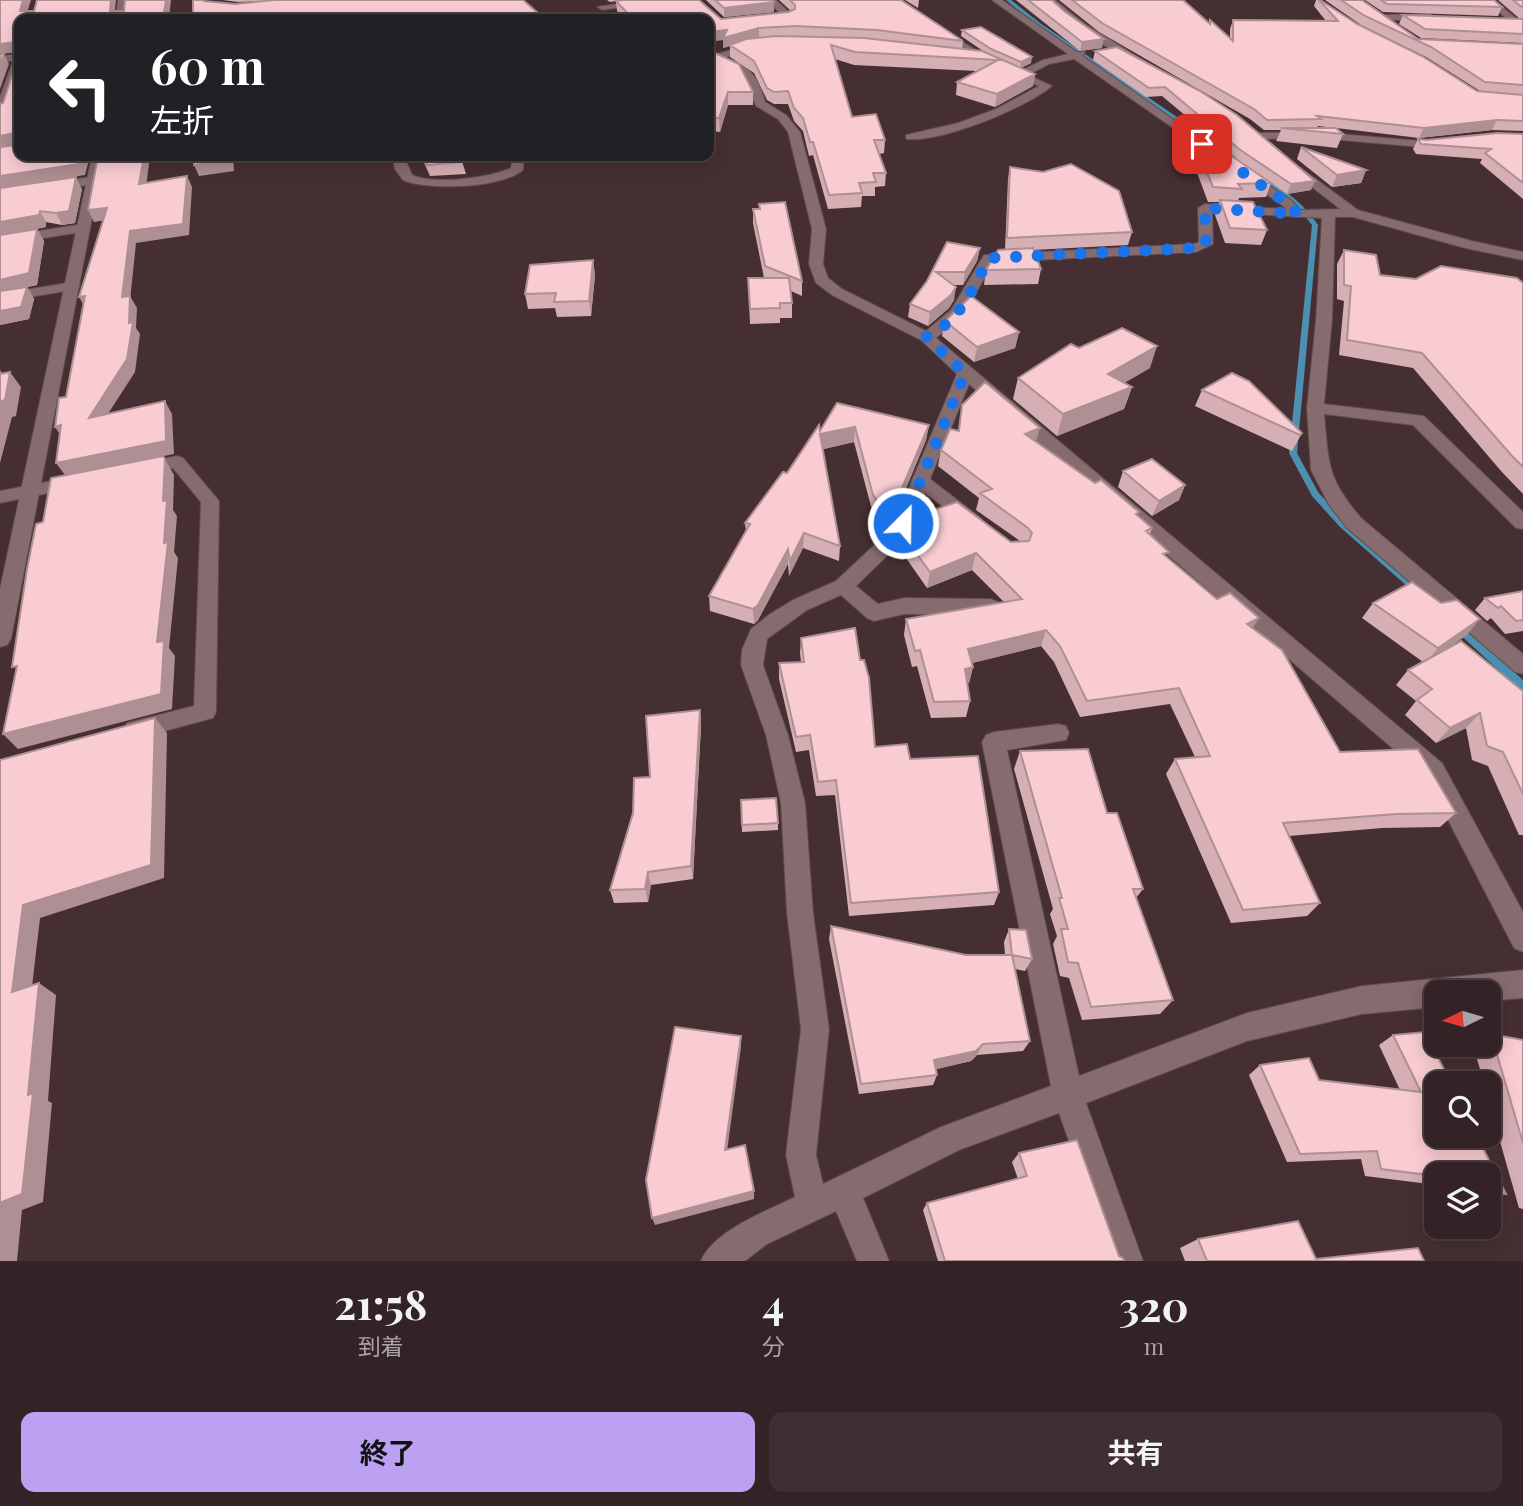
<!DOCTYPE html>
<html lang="ja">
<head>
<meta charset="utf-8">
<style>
  body { margin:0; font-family:"Playfair Display","Noto Sans JP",serif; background:#3f2f32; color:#f1f3f6; height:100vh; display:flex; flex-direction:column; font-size:26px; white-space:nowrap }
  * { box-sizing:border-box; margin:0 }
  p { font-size:23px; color:#a9a4a7 }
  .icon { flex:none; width:38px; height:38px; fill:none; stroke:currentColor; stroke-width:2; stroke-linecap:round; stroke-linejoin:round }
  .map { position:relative; height:1261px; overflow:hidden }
  .details { display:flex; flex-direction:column; background:#342326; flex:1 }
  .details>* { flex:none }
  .top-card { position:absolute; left:14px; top:14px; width:700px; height:147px; border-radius:14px; box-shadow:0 4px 18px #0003,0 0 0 2px #4e4043; background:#202124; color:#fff; overflow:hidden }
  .needle { width:46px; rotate:265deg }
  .tools { position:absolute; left:1424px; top:980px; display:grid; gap:14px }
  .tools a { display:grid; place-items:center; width:77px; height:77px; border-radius:14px; background:#342326; box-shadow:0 4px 18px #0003,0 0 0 2px #4e4043; font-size:35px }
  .pin { position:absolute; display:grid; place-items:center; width:60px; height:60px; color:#fff; margin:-30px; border-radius:14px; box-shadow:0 4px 10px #0006 }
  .me { position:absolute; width:77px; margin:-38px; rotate:23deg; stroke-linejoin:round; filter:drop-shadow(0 0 5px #0008) }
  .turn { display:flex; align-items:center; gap:24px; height:147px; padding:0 21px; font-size:32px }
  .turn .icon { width:91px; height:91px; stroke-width:2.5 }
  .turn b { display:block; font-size:49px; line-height:60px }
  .eta { display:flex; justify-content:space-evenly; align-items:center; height:119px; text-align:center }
  .eta b { font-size:42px; font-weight:700; line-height:49px }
  .primary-button { display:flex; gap:14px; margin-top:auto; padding:14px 21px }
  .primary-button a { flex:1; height:80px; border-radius:14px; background:#bca0f2; color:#111; font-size:28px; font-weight:700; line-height:80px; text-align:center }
  .primary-button a+a { background:#3f2f32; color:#f1f3f6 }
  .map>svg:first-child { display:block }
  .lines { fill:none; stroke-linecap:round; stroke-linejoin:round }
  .stream { fill:#4b90b0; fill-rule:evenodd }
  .service-casing { stroke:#5e4b4d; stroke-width:2 }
  .minor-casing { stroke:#5e4b4d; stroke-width:2 }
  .tertiary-casing { stroke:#5e4b4d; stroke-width:2 }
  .service { fill:#866b6f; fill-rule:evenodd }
  .minor { fill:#866b6f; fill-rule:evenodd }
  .tertiary { fill:#866b6f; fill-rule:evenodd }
  .wall { fill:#d6afb5; fill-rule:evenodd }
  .shaded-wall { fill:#ae8f93 }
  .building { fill:#f9ccd2; stroke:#ae8f93; stroke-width:2 }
  .route { stroke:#1a73e8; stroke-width:12; stroke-dasharray:0 21.6 }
</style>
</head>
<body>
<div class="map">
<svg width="1523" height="1261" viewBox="0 0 1523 1261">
  <rect width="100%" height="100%" fill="#462f33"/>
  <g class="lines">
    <path class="stream" d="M1006,0H1011L1040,23L1228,152L1223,153L1036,25Z
      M1259,176H1263C1284,190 1304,203 1318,225L1297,453L1318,492L1346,523L1422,590L1424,592L1422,594H1416L1340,527L1312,496L1289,453L1312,225L1296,205L1259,178Z
      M1458,623L1461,624L1523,680V690L1519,689L1455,630L1453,627L1455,624Z"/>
    <g class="service-casing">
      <path id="service" d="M992,0H1002L1077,52H1085L1083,56L1221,153L1212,155L1074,59L1049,64L1028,75L1052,86C1026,108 940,143 906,139V135L958,123L996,109L1039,86L983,62L939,35V31H945L989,58L1020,71L1043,60L1068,54Z
        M755,43L758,44V48L713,61L709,59L710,56Z
        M1317,132L1421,141L1426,144L1421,147L1317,138L1260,139L1255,136L1260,133Z
        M1242,173H1250L1291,200L1304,214L1302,217H1294L1283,206L1242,177Z"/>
    </g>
    <g class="minor-casing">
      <path id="minor" d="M642,0H673L602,10L597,7Z
        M766,0H776L793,16L763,21V17L781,14Z
        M1045,0H1055L1085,24L1146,62L1137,64C1105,46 1070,28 1045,0Z
        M1484,0H1494L1523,24V32Z
        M1379,15L1430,14L1435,17L1430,20H1376V16Z
        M19,54V72L6,113L0,116V97L13,61L0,62V56Z
        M709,54C742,62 756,67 765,102L786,115L800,132L826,229L823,264L828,278L842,289L926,331L951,310L984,255L1194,244L1199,242L1198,208L1205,204L1302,210L1340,209L1290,170V164L1294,163L1358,210L1472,241L1523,252V260L1465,248L1353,217H1335L1332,320L1324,404L1424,416L1523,512V529L1516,528L1413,425L1324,414C1329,465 1327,478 1361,518L1523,654V674L1515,672L1347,528L1329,505L1311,470L1307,408L1316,320L1322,218L1212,212L1213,244L1196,252L994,262L962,316L936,338L1442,763L1523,912V952L1514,948L1426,777L969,384L930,479L982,519L980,524H966L925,493L899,544L856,586L878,604L904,598L991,599L998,602L1001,607L998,612L991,615L904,614L874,621L867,618L841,595L807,610L767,639L763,665L788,735L805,803L813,913L829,1029L816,1155L823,1184L941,1127L1051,1086L982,742L986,735L994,732L1058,724L1066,726L1069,733L1066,740L1007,750L1079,1076L1247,1013L1362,986L1523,970V998L1489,1001V992H1437V1007L1362,1014L1247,1041L1086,1103L1143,1261H1111L1059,1113L959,1150L863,1198L889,1261H857L836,1211L767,1244L745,1261H701C713,1231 767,1211 795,1197L786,1155L801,1029L787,913L781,803L766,735L741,665L742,650L751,629L770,614L793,600L836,581L885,535L902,504L957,374L921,340L832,295L816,283L809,264L812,229L788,132L778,119L756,106C742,74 747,71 709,60Z
        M392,156H404L412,175C435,185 488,178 511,168L512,156H524L523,170C502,188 428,191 403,180L395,169Z
        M91,177L95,178V184L0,198V190Z
        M83,224L88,225V231L0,245V237Z
        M73,282L78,283L80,286L78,289L0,302V294Z
        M177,456L183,458L219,501L216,712L213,718L135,739L127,737L124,730L127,723L194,706L201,502L173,468L139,475L130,469L133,465Z
        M77,476L83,478L86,482L83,486L0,503V491Z"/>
    </g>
    <g class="tertiary-casing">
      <path id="tertiary" d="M118,0H128L126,19H116Z
        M92,156H104L11,639L7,645L0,647V589Z"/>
    </g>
    <use href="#service" class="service"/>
    <use href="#minor" class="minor"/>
    <use href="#tertiary" class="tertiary"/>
  </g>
  <path class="wall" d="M222,0H523L193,19L204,1L235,4L265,1L238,2Z
    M607,0H699L721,19L788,12L791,11L779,0H901L963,41L962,49L986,53L961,36L962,30L1031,63L1021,68L1035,74L1033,86L995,107L956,95L957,82L977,71L854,65L835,59L852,117L885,140L884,153L879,154L886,173L885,186L875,187V196H862L861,207L828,209L813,155L809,156L803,131L794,121L788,104H774L767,100L754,73L730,57V46L723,48V40L709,19H625L617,11L616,1L610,2Z
    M706,0H772L774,2V12L724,17Z
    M905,0H919L918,8Z
    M1016,0H1052L1102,48L1080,51Z
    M1059,0H1183L1209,23L1210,20L1230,39V29L1233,20L1326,21L1314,6L1316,0H1320L1357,24L1477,91L1523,95V131L1492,130L1419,138L1336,128L1343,134L1337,148L1276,141L1281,130H1264L1250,119L1099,32ZM1318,126L1335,128H1317Z
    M1325,0H1362L1418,39L1523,44V95L1480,91L1426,57L1361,25Z
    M1365,0H1494L1502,7L1498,16L1383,12Z
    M1498,0H1523V43L1421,38L1399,24L1403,15L1520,19Z
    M1117,47L1311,190L1287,194L1271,183L1266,197L1239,198L1238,201L1267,230L1261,245L1225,243L1215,215L1219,202H1208L1190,154L1194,141L1236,158L1162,96L1146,97L1093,60L1095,51Z
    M709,60L753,92V105H728L720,132L709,131Z
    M1523,134V199L1480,163L1482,159L1416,154L1413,149L1418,139L1426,140Z
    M1301,147L1366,170L1361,183L1332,187L1297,159Z
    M421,156H473L461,158L466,174L430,176Z
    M1010,167L1132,232L1128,245L1033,250L1041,269L1038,284L984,285L986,270L1005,250L1008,179Z
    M0,188L82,189L75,223L62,225L46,222V227L20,232L37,229L44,241L37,285L27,287L34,299L29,319L0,325Z
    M759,204L802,281V296L791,291L792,303V318H780V323L750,324L748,278H764L753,223V209H759Z
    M947,242L980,248L977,261L963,285H954V300L949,308L928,326L908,317L910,304L927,281Z
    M1344,250L1380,275L1416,279L1523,283V494L1501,471L1413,368L1339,355L1344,301L1337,299V264Z
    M593,260L595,275L591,316L557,317L555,308L528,309L525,294Z
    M945,321L1019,332L1015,348L974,362L942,336Z
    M1079,348L1150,368L1124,383L1132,387L1124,409L1057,436L1013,399L1018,378Z
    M1202,390L1302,433L1292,451L1195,406Z
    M837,403L929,425L926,440L900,503L885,529L872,510L854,442L823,449L840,546L839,561L803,548L789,576L788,564L758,620L754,624L710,611L709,596L746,532L745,523L787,473L820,431Z
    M962,405L1036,442L1138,516L1152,528L1150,534L1167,557L1253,628L1340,752L1456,813L1440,827L1382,828L1289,836L1320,903L1307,916L1231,923L1166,774L1175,759L1195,757L1170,704L1080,717L1054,662L1041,646L972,663L973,667L969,683H967L970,701L966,717L931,718L917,666L912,667L904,635L906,619L1004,602L972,570L927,588L899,548L901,532L1011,542L1020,541L976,510L979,498L938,466L941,450L958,431Z
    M1123,471L1185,485L1179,500L1152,516L1118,487Z
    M1523,591V631L1505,634L1491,618L1487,621L1475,610L1485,598Z
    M1373,603L1467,635L1444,650L1523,691V835H1519L1488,766L1472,760L1466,728L1436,743L1405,715L1416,701L1396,685L1408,670L1423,662L1362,618Z
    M801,638L875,747L910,759L999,892L994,905L849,916L835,795L816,796L809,750L796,752L779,679V663L801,662L800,653Z
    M700,710L701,725L693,879L651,885L648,902L614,903L610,890L650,777Z
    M1020,751L1107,813L1143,889L1136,898L1173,1000L1160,1014L1082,1020L1069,978L1060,976L1053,944L1057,936L1050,914L1053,909L1014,769Z
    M741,800L778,823V830L742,832Z
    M831,926L966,955H1005L1004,942L1009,929L1032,959L1025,971L1015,969L1030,1041L1023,1051L977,1055L971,1061L936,1069L937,1075L933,1085L859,1094L829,939Z
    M1491,1034L1523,1040V1209L1519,1208L1489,1103V1083H1484L1473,1045H1489V1035Z
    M1393,1035L1506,1194L1489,1200V1174H1437V1185L1365,1176L1361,1159L1287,1162L1249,1075L1260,1065L1319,1080L1400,1090L1379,1045Z
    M1019,1153L1119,1256L1124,1261H938L923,1210L927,1203L1018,1179L1012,1162Z
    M1198,1239L1316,1259L1424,1261H1185L1180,1248Z"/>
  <path class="shaded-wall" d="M23,0H31L25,19L20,11Z
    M111,0H116L114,19L110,11Z
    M166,0H171L169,19H163Z
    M774,2V12L724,17V8Z
    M759,28V38L723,48V40L709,42V32Z
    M1104,39L1102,48L1080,51L1082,42Z
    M16,42L19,52L0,54V44Z
    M4,54L9,64L0,89V64Z
    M1032,57L1031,63L1020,68L1021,62Z
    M1035,74L1033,86L995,107L997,94Z
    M728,92V105L720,132L719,118Z
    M1497,120L1492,130L1419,138L1424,128Z
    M15,133L19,144L0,148V136Z
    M81,156H90L85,175L0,188V176Z
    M144,156H150L145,195L139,184Z
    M229,156H233L234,171L199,176L194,165Z
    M458,156H473L459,159Z
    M1366,170L1361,183L1332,187L1337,175Z
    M187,176L192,187L189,235L136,243L129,310L122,297L130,231Z
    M76,177L82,189L75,223L62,225L56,213Z
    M1315,181L1311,190L1287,194L1291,184Z
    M107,208L113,219L94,222L88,210Z
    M40,211L46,222V227L0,235V222Z
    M37,229L44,241L37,285L27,287L34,299L29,319L0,325V280Z
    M980,248L977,261L963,285L965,272Z
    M593,260L595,275L591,316L589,301Z
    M956,287L954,300L949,308L928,326L930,312Z
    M85,296L86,309L79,297Z
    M130,296L137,308L136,328L140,334L135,372L97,431L89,418L129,323Z
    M1019,332L1015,348L974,362L977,347Z
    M1157,346L1150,368L1101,396L1108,374Z
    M0,370L8,382L10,372L21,387L16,416L12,417L0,463Z
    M1132,387L1124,409L1057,436L1063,414Z
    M165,401L172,414L174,454L65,475L56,463Z
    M61,425L63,439L55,427Z
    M929,425L926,440L900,503L885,529L887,514Z
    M855,427L854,442L820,450V434Z
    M1040,428L1035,445L1025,434Z
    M165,459L174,475L173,510L177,516L174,552L178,558L169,648L175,656L172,709L18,749L3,734L157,642L164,543L163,501Z
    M1185,485L1179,500L1152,516L1159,501Z
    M804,533L803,548L789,576L790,561Z
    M788,549V564L758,620L754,624L753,609Z
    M976,553L972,570L927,588L930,572Z
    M1259,618L1249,634L1247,624Z
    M1480,619L1467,635L1426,663L1438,648Z
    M1046,630L1041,646L964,665L968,649Z
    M973,667L969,683L961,684L965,669Z
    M700,710L701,725L693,879L691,866Z
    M1480,713L1466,728L1436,743L1450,728Z
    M155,718L167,733L164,878L40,918L30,1004L12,992L23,905Z
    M648,872L651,885L648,902L645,889Z
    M39,983L56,995L48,1101L52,1103L43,1202L22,1210L17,1261H0V1217L2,1202L28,1095Z
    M741,1036V1047L726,1159L725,1150Z
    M983,1044L977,1055L971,1061L929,1071L934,1060Z
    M754,1191V1199L655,1225L652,1218Z"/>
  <path class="building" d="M0,0H23L20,11H34L37,0H111L110,11H124L125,0H166L163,19H19V156H81L79,164L0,176V147L15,145V133L0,136V104L3,103L16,63V42L0,44Z
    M193,0H203L204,1L235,4L275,0H523L545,19H193Z
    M624,0H699L721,19L788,12L795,9V5L790,0H901L963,41L877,30L796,26L759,28L723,38L727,30L709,32V19H633L616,1Z
    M715,0H772L774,2L724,8Z
    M1028,0H1052L1064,11L1104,39L1082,42Z
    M1072,0H1183L1210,24V20L1233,41V20L1338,21L1319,0H1320L1357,24L1422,56L1477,91L1523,95V121L1497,120L1424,128L1317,116L1321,119L1267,120L1254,109L1102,23Z
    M1341,0H1362L1418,39L1523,44V85L1485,82L1431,47L1365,16Z
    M1381,0H1494L1502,7L1387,4Z
    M1513,0H1523V8Z
    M1403,15L1523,19V34L1425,29Z
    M981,27L1032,57L1021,62L991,49L962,30Z
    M776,36L864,38L982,51L1035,74L997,94L957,82L998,60L855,52L831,45L852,117L876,114L885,140H874L886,173H873L876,182L859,183L862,193L829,195L813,142H810L803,118L794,108L788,91L774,92L767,88L754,61L730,45L746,39Z
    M1117,47L1200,91L1237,115L1315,181L1291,184L1239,149L1165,87L1149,88L1095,51Z
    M713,52L739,64L753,92H728L719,118H709V60Z
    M0,54H4L0,64Z
    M1281,128H1336L1343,134Z
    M1498,133L1523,134V183L1485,153L1491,149L1421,144L1418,139L1426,140Z
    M1199,138L1206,146H1217L1271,183L1238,184L1242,189L1213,187L1194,141Z
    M1301,147L1366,170L1337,175Z
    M98,156H144L139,184L187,176L183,224L130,231L122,297L130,296L129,323L133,322L127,359L89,418L165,401L166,441L56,463L61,425L55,427L59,398L66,397L85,296L79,297L107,208L88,210Z
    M194,156H229V160L194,165Z
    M423,156H460L463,162L427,165Z
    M1071,164L1119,191L1132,232L1007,238L1010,167L1043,172Z
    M76,177L69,211L56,213L40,211L39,215L0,222V188Z
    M1220,200L1253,202L1267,230L1230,228Z
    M785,202L802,281L765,266L753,209H760L759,204Z
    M37,229L29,273L0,280V235Z
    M947,242L980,248L965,272H936L956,287L951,295L930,312L910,304L927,281Z
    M1033,248L1041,269L986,270L998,250Z
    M1344,250L1376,255L1380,275L1416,279L1441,266L1517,278L1523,283V467L1512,456L1422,353L1347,340L1351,286L1344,285Z
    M593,260L589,301L554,302L556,293L525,294L530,265Z
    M748,278H789L792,303H780V308L750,309Z
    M27,287L21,307L0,311V291Z
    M971,296L1019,332L977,347L945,321Z
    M1122,328L1157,346L1108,374L1132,387L1063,414L1018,378L1071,344L1079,348Z
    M10,372L5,400L1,401L0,405V374Z
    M1232,373L1249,381L1302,433L1300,435L1202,390Z
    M985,382L1040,428L1025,434L1095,483L1101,480L1139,512L1136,514L1152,528L1146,531L1169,552L1163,554L1217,599L1230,593L1259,618L1247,624L1282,650L1340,752L1418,749L1456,813L1396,814L1283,823L1320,903L1243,910L1175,759L1210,756L1179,688L1087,701L1060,646L1046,630L968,649L973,667L965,669L970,701L934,702L920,650L915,651L906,619L1022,599L976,553L930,572L901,532L909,518L957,502L1011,542L1029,541L1032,533L1028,528L980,493L992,489L941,450L950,429L959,431L962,405Z
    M837,403L929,425L902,488L887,514L873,495L855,427L820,434L840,546L804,533L790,561L788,549L758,605L753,609L709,596L750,524L745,523L783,472L787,473L819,425L820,431Z
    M163,456L165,459L163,501L167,500L164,543L168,542L157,642L164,641L161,694L3,734L17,666L12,667L27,569L36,524L43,522L51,478Z
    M1152,459L1185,485L1159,501L1123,471Z
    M1412,582L1441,603L1457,600L1480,619L1438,648L1373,603Z
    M1523,591V620L1516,621L1501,606L1498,608L1485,598Z
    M855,628L860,660H864L869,678L875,747L907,744L910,759L978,756L999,892L851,903L836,780L818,782L810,735L796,737L779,663L804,662L801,638Z
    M1461,641L1523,691V794L1503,752L1487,746L1480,713L1450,728L1417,700L1432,689L1408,670Z
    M700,710L691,866L648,872L645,889L610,890L633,813L634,778L650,777L646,716Z
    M155,718L151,865L23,905L12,992L39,983L28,1095L33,1093L22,1194L2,1202L0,1217V760Z
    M1088,749L1107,813H1117L1143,889H1133L1173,1000L1091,1007L1078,963L1068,962L1061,929H1068L1059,898H1062L1020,751Z
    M776,798L778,823L742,825L741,800Z
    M831,926L966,955H1012L1030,1041L983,1044L976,1051L934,1060L937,1075L861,1084Z
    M1009,929L1026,930L1032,959L1012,955Z
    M675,1027L741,1036L725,1150L745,1145L754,1191L652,1218L646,1180Z
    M1425,1032L1451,1083H1437V1136H1477L1506,1194L1489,1191V1174H1437V1176L1381,1169L1377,1151L1300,1154L1260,1065L1309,1058L1319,1080L1421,1092L1393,1035Z
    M1491,1034L1523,1040V1143Z
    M1077,1140L1119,1256L1123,1258L1124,1261H945L927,1203L1027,1176L1019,1153Z
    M1298,1221L1316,1259L1418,1248L1424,1261H1207L1198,1239Z"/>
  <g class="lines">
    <path class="route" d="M903,523L965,373L926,337C961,320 971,291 989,258L1196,248L1206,244L1205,208L1298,214L1287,203L1202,144"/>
  </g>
</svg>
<div class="tools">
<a><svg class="needle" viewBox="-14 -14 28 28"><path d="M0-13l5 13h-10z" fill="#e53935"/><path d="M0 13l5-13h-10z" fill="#a9a4a7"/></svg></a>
<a><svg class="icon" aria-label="search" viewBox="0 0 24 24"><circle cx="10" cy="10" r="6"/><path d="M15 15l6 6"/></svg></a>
<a><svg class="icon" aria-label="layers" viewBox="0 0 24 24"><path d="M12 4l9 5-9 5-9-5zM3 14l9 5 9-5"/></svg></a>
</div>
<div class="pin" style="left:1202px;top:144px;background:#d93025"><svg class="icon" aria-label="arrive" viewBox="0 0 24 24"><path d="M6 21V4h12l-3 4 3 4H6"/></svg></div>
<svg class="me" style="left:903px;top:523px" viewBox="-20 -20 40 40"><circle r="17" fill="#1a73e8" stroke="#fff" stroke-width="3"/><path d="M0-11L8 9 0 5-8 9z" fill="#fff"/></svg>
<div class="top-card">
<div class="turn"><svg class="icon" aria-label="left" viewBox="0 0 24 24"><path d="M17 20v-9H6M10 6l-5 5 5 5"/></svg><div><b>60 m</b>左折</div></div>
</div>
</div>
<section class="details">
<div class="eta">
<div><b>21:58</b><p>到着</p></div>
<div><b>4</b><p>分</p></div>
<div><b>320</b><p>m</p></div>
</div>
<div class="primary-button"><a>終了</a><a>共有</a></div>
</section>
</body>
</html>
